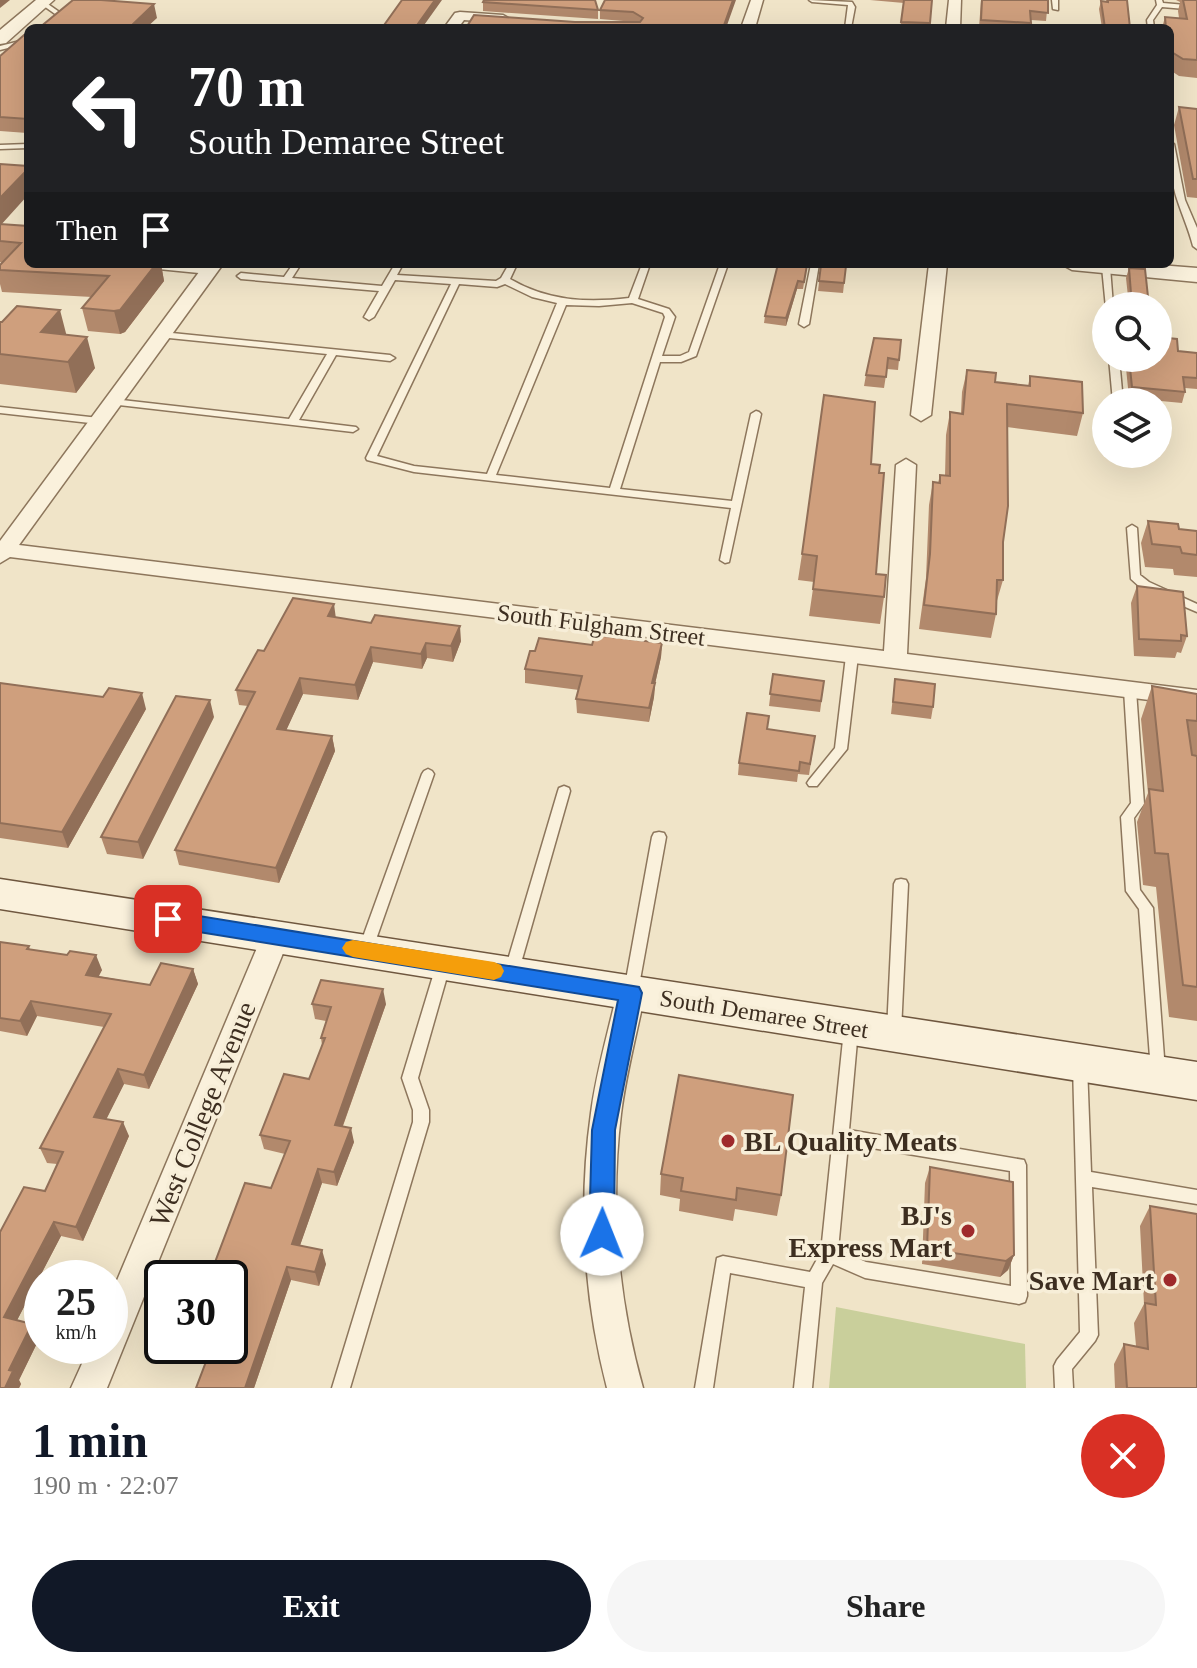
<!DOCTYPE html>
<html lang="en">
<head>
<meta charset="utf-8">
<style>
  body { margin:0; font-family:"Times New Roman",serif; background:#f6f6f6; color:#222; height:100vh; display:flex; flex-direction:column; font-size:30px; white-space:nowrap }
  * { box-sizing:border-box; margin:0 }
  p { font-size:26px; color:#767676 }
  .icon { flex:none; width:44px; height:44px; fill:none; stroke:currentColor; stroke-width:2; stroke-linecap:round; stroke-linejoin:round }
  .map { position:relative; height:1388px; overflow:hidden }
  .drawer { display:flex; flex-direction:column; background:#fff; flex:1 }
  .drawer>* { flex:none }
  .guide { position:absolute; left:24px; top:24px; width:1150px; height:244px; border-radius:12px; box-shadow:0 8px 32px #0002; background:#202124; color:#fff; overflow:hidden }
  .controls { position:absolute; left:1092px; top:292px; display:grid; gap:16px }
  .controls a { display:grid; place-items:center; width:80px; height:80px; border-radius:50%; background:#fff; box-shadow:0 8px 32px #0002; font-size:40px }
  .speed { position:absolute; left:24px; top:1260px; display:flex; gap:16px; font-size:40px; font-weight:700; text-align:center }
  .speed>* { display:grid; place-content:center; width:104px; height:104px; border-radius:50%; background:#fff; box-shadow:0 8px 32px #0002; line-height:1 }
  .speed small { font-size:20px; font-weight:400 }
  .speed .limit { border:4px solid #111; border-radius:12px; background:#fff; color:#111 }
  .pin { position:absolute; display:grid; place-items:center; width:68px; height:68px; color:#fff; margin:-34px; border-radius:16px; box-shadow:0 4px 12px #0006 }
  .me { position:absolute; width:88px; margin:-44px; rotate:1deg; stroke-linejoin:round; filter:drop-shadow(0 0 6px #0008) }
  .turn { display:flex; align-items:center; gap:28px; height:168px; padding:0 32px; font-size:36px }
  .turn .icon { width:104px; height:104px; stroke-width:2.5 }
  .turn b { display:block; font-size:56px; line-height:68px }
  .then { display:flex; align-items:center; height:76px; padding:0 32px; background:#0003; gap:16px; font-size:30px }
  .round { display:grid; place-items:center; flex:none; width:84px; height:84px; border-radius:42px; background:#f6f6f6 }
  .head { display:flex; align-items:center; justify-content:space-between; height:136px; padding:0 32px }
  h1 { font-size:48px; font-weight:700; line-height:60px; color:#111827 }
  .primary-button { display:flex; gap:16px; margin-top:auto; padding:16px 32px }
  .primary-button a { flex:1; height:92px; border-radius:48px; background:#111827; color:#fff; font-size:32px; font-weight:700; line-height:92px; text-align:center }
  .primary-button a+a { background:#f6f6f6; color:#222 }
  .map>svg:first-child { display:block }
  .green { fill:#c9cf9b }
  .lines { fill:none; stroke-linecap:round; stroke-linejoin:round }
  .service-casing { stroke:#8d765c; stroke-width:3 }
  .minor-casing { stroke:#8d765c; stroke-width:3 }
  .tertiary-casing { stroke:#8d765c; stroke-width:3 }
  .secondary-casing { stroke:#6f573f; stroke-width:3 }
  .service { fill:#faf1dc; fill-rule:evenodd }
  .minor { fill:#faf1dc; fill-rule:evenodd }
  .tertiary { fill:#faf1dc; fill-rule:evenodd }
  .secondary { fill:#faf1dc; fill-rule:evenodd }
  .wall { fill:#b2896c }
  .shaded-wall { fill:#916f58 }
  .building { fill:#cf9f7d; stroke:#916f58; stroke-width:2 }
  .route { fill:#1a73e8; stroke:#114b97; stroke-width:2 }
  .slow { fill:#f59e0b }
  .poi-dot { fill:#9e2a2b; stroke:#f7eed8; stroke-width:3 }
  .labels { text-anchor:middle; stroke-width:7; stroke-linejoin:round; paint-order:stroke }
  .street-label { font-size:24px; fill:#3d2e20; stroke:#f7eed8 }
  .near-street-label { font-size:28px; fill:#3d2e20; stroke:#f7eed8 }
  .near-poi-label { font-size:28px; font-weight:bold; fill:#3d2e20; stroke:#f7eed8; text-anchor:end }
</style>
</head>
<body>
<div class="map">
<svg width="1197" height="1388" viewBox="0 0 1197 1388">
  <rect width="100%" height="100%" fill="#f0e4c8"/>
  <path class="green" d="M836,1307L1025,1344L1026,1388H829Z"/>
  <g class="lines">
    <g class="service-casing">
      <path id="service" d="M809,0L852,2L855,7L851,28H845L848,5L812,2Z
        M1052,0H1058V10L1053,9Z
        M1156,0H1162L1163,3L1197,6V10L1162,7L1153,20L1154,28H1148L1147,20L1157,5Z
        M41,2H45L65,16L52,28H45L58,16L41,4Z
        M28,39V43L0,50V46Z
        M1170,142L1174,144L1185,200L1197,228V249L1193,246C1189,230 1183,217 1178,202C1171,183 1170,161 1170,142Z
        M28,144V148L0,149V145Z
        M134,264H164L209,268L213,271L209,274L138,267Z
        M293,264H301L292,278L382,286L395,264H403L397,275L496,281L501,278L509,264H517L510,279C548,301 586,303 629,298L642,264H650L638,299L669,309L675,317L662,356H680L689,352L720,264H728L696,356L681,362H660L620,489L732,501L751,414L756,411L759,412L761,414L729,562L725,563L720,560L731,508L414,472L367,460L366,458L451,284L395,280L374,317L369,320L364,317L379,291L241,279L237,276L241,273L284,277ZM459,284L497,287L505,284L532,297L557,303L487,474L414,466L377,456ZM632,303L663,313L665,317L610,488L496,475L566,305L599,306Z
        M811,264H819L809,324L804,327L799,324Z
        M1106,264L1110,267L1113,306H1106V308L1102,267Z
        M162,332L390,355L395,358L390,361L336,355L299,420L356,427L358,429L353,432L110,404L108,402L113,399L289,419L327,354L159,337V333Z
        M1109,358H1119L1123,402H1113Z
        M0,407L99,418L104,421L99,424L0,413Z
        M1132,525L1137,528L1140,575L1149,582L1197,604V612L1141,588L1131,579L1127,528Z
        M852,652L858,656L847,749L817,786H809L807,783L809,780L835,748L846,656Z
        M1130,686L1136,690L1144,804L1134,818L1140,890L1153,908L1165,1071L1163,1076L1158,1078L1153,1076L1151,1071L1139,909L1126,891L1121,817L1131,803L1124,690Z
        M428,769L432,771L434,774L373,948L371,952L366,954L361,952L359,948L422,774L424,771Z
        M564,786L569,788L570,791L519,970L517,974L512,976L507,974L505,970L558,791L559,788Z
        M659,832L664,833L666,837L638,991L636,995L631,997L626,995L624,991L652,837L654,833Z
        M901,879L906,880L908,884L901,1031L899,1035L894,1037L889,1035L887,1031L894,884L896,880Z
        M443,960L448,962L450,966L418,1078L429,1110V1122L350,1388H332L413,1122V1110L402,1078L436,966L438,962Z
        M851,1024L856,1026L858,1030L849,1130L1024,1160L1026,1165L1027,1296L1025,1302L1019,1304L865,1278L833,1264L822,1283L812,1388H794L805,1287L730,1273L713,1388H695L717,1258L723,1256L810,1272L821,1252L844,1030L846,1026ZM848,1144L1010,1171L1011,1286L866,1262L838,1250Z
        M1080,1059L1085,1060L1087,1065L1091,1172L1197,1190V1204L1092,1187L1098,1335L1095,1341L1072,1369L1073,1388H1055L1054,1366L1057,1360L1080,1332L1073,1065L1075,1060Z"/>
    </g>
    <g class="minor-casing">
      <path id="minor" d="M751,0H763L755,28H741Z
        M949,0H961L960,28H946Z
        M460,12L503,15L510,19L503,23L464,20L458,28H444L455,13Z
        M205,264H223L19,545L884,651L896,465L906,459L916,465L907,654L1197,690V706L10,557L0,563V541Z
        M929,264H947L931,415L921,421L911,415Z
        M276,925L286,928L290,936L107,1388H71L90,1346H110V1297L262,936L266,928Z
        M631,981L641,985L645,993C637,1033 626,1073 621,1114C610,1205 618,1299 643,1388H607C584,1299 578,1205 591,1113C596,1073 608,1033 617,993L621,985Z"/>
    </g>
    <g class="tertiary-casing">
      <path id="tertiary" d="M36,0H54L6,43L0,44V30Z
        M1061,264H1146L1197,268V282L1072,270Z"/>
    </g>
    <g class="secondary-casing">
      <path id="secondary" d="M0,879L1197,1062V1100L0,909Z"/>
    </g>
    <use href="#service" class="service"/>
    <use href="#minor" class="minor"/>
    <use href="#tertiary" class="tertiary"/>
    <use href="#secondary" class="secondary"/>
  </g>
  <path class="wall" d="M605,0L726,28L575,22H635L600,19V10Z
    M870,0H932L929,28H900L904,3Z
    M981,0H1048L1046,21L1031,20L1030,28H979Z
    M1106,0H1127L1130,28H1102L1099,9L1101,1L1106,2Z
    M1176,0H1197V78L1179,76L1170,70V28H1162L1165,17L1179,18L1178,11L1180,2Z
    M483,2L598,10V19L483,11Z
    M28,36V138L27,133L0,131V56Z
    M1179,107L1197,109V198L1187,197L1174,125Z
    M0,164L1,224L28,226V264H161L164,281L125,332L120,334L88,331L82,308L92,297L2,292L0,284V265L3,263L0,262Z
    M807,265L803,289H797L786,326L764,323L765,316Z
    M821,265L846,266L843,293L818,291Z
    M1129,268L1149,306H1129L1126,278Z
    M0,322L67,335L95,368L76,393L0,384Z
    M901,340L898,370L887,369L884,388L864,386L866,375Z
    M1178,351L1197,353V389L1185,388V392L1182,403L1129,398L1125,358H1158Z
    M967,370L995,382L1028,386L1030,376L1083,413L1077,436L1007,427L1003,542V580L996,604V614L991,638L919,629L926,578L929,505L933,482L938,483L940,475L945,476L946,435L950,412L961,413L962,392Z
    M871,464L876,574L884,597L880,624L809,616L814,582L798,580L802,554Z
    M1148,521L1179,529L1197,531V577L1174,575L1173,569L1145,567L1141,543Z
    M1137,586L1187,636L1181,653L1177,652L1175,658L1134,656L1131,603Z
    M336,618L461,641L453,662L427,658L422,669L373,662L358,700L303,694L286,730L332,736L335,751L279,883L179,865L175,850L248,706L239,705L236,690L264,651Z
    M662,643L661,657L655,684L654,697L649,722L577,713L576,699L579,690L525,683V669L592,645Z
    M773,674L824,681L820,712L769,706Z
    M895,679L933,707L931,719L891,714Z
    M0,683L146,709L68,848L0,838Z
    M1152,686L1197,694V1021L1169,1017L1156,887L1143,885L1137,822L1148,793L1141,719Z
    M214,717L143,859L107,854L101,837Z
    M768,729L815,736L809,775L798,774L797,782L738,775L739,763Z
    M0,942L29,946L30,950L102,970L98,976L150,985L193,969L198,984L149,1089L124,1084L106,1119L129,1136L83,1241L61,1236L17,1320L32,1324L40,1337L19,1380L21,1384L19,1388H0L45,1191L57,1164L47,1163L40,1148L104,1027L37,1016L27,1036L0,1031Z
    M312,1004H386L343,1126L354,1142L337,1186L322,1183L300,1245L326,1264L319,1286L291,1280L254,1388H196L285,1154L264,1149L260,1135L309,1079L322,1045L321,1038L326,1021L315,1019Z
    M930,1167L1014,1255L1008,1270L1000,1277L922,1264L925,1183Z
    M661,1174L781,1195L777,1216L735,1209L733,1221L679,1211L680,1199L660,1195Z
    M1150,1206L1197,1388H1115L1114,1364L1124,1344L1136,1346L1134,1323L1144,1304L1140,1226Z"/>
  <path class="shaded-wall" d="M0,0H10L0,8Z
    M435,0H442L422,28H415Z
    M733,0H736L726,28H723Z
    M154,4L157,18L146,28H129Z
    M28,169V195L0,226V198Z
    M156,264H161L164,281L125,332L120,334L114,311Z
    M798,281L797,289L786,326V318Z
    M60,310L68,341L41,332Z
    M87,337L95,368L76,393L68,362Z
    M334,604L336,619L328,616Z
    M460,626L461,641L453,662L451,646Z
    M426,643L427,658L422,669L421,654Z
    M662,643L661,657L655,684L654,697L649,722L652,683Z
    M371,647L373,662L358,700L355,685Z
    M300,678L303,694L280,744L277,729Z
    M142,693L146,709L68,848L62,832Z
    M210,700L214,717L143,859L138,842Z
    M332,736L335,751L279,883L276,868Z
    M96,955L102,970L92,990L86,975Z
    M193,969L198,984L149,1089L144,1075Z
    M383,989L386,1004L338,1139L335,1125Z
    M31,1001L37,1016L27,1036L20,1021Z
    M118,1069L124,1084L100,1132L94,1117Z
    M123,1122L129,1136L83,1241L76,1227Z
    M351,1128L354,1142L337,1186L334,1172Z
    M318,1169L322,1183L296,1257L292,1244Z
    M54,1222L61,1236L12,1330L4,1317Z
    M322,1250L326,1264L319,1286L315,1272Z
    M1014,1255L1008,1270L1000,1277L1006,1261Z
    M287,1267L291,1280L254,1388H245Z
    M32,1324L40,1337L19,1380L21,1384L19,1388H5L9,1370Z"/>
  <path class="building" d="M73,0H101L154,4L129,28H39Z
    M402,0H435L415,28H382Z
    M484,0H595L598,10L483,2Z
    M605,0H733L723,28H466L474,15L575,22H640L643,18L633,12L600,10Z
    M904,0H932L930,23L901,22Z
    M982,0H1048V13L1030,11L1031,23L981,20Z
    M1108,0H1127L1130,28H1105L1101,1L1108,2Z
    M1183,0H1197V60L1183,59L1170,51V28H1166L1165,17L1187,19Z
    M24,35L28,36V119L0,117V56Z
    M1179,107L1197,109V179H1193Z
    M0,164L28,166V169L0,198Z
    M0,224L28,226V264H156L120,310L114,311L82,308L109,276L0,270V265L21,243L0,241Z
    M778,264L807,265L804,282L798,281L786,318L765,316Z
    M821,265L846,266L844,283L819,281Z
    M1129,268L1145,269L1149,306H1132Z
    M17,306L60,310L41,332L87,337L68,362L0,354V322H2Z
    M1158,337L1177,339L1178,351L1197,353V378L1183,377L1185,392L1132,387L1129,358H1158Z
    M874,338L901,340L899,360L888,358L886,377L866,375Z
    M967,370L996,373L995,382L1030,386V376L1082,382L1083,413L1007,404L1008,506L1003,542V580H997L996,614L924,605L930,554L933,482L940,483V475L950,476V412L963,414Z
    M824,395L875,402L871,464L880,465L879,473H884L876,574L886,575L884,597L813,589L817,556L802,554Z
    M1148,521L1178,524L1179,529L1197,531V555L1182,553L1180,547L1152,544Z
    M1137,586L1183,592L1187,636L1181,635V641L1139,639Z
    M293,598L334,604L328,616L371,623L375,615L460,626L451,646L426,643L421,654L371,647L355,685L300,678L277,729L332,736L276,868L175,850L255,692L236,690L258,650L264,651Z
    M595,635L662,643L652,683H655L649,708L576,699L582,676L525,669L530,651H535L539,638L592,645Z
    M773,674L824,681L821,701L770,694Z
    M895,679L935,684L933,707L893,702Z
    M0,683L103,697L109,688L142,693L62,832L0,823Z
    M1152,686L1197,694V721L1187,720L1192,755L1197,756V987L1183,985L1168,854L1155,853L1149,789L1163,791Z
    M176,696L210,700L138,842L101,837Z
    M747,713L769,716L767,729L815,736L810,764L800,762L799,771L739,763Z
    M0,942L29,946L27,949L67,955L70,951L96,955L86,975L150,985L161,963L193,969L144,1075L118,1069L94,1117L123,1122L76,1227L54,1222L4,1317L32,1324L9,1370L13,1371L5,1388H0V1232L24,1187L45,1191L63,1152L40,1148L111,1014L31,1001L20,1021L0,1018Z
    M321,980L383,989L335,1125L351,1128L334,1172L318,1169L292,1244L322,1250L315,1272L287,1267L245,1388H196L212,1346H230V1278H209L245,1183L271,1188L290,1141L260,1135L284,1074L309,1079L325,1038H321L331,1007L312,1004Z
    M679,1075L793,1095L781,1195L737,1188L736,1200L681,1191L683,1178L661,1174Z
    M930,1167L1013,1182L1014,1255L1006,1261L927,1249Z
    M1150,1206L1197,1214V1388H1127L1124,1344L1148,1349L1145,1303L1156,1305Z"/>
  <path class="route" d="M168,911L639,987L642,993L615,1130L614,1234L610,1242L602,1245L593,1242L589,1234L592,1130L618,1000L168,927L161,925L158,919L161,913Z"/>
  <path class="slow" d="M353,940L494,962L501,965L504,971L501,977L494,980L353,957L346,954L342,948L346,942Z"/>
  <g class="poi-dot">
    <circle cx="728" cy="1141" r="8"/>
    <circle cx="968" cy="1231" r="8"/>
    <circle cx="1170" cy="1280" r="8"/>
  </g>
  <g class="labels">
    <g class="street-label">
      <text transform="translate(601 625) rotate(7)" y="8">South Fulgham Street</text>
      <text transform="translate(764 1014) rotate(9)" y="8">South Demaree Street</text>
    </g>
    <g class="near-street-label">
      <text transform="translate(202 1114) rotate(-68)" y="10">West College Avenue</text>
    </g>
    <g class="near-poi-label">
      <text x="744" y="1151" text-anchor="start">BL Quality Meats</text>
      <text x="952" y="1225">BJ's<tspan x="952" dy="32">Express Mart</tspan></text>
      <text x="1154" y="1290">Save Mart</text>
    </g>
  </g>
</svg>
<div class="controls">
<a><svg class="icon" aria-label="search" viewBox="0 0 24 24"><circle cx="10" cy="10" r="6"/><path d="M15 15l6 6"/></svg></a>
<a><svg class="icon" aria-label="layers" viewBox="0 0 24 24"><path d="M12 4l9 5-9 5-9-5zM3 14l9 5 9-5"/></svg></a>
</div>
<div class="speed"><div>25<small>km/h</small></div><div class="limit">30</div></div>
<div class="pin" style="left:168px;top:919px;background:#d93025"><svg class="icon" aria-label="arrive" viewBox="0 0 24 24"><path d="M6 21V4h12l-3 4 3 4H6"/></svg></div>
<svg class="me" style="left:602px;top:1234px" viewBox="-20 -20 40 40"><circle r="19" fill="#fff"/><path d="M0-13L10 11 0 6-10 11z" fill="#1a73e8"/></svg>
<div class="guide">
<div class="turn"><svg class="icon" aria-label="left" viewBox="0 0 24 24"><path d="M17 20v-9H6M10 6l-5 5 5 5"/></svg><div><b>70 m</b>South Demaree Street</div></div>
<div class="then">Then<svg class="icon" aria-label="arrive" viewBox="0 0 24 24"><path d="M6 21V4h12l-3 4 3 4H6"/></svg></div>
</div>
</div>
<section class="drawer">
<div class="head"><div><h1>1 min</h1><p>190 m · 22:07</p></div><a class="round" style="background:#d93025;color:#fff"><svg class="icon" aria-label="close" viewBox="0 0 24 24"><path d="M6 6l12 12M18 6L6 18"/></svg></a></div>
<div class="primary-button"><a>Exit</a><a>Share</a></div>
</section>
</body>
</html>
